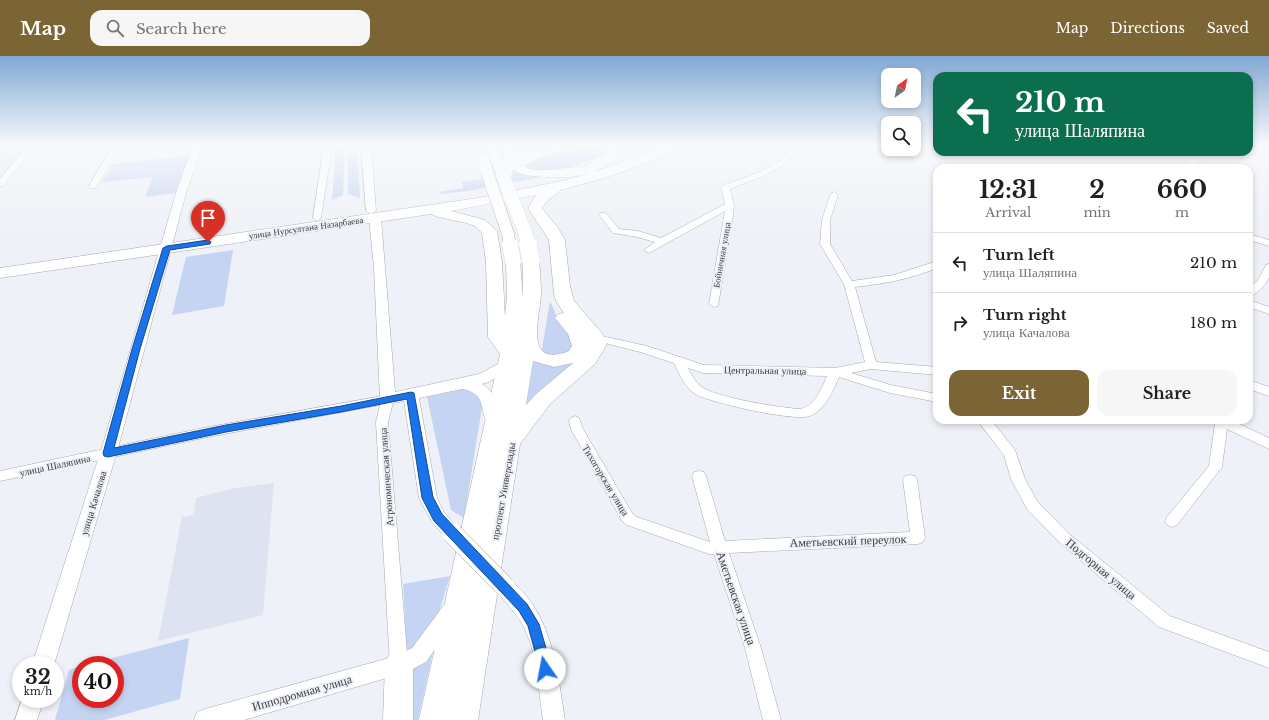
<!DOCTYPE html>
<html lang="en">
<head>
<meta charset="utf-8">
<style>
  body { margin:0; font-family:"Libre Baskerville",serif; background:#f6f6f6; color:#202124; height:100vh; display:flex; flex-direction:column; font-size:15px; white-space:nowrap }
  * { box-sizing:border-box; margin:0 }
  p { font-size:13px; color:#757577 }
  .icon { flex:none; width:22px; height:22px; fill:none; stroke:currentColor; stroke-width:2; stroke-linecap:round; stroke-linejoin:round }
  .map { position:relative; flex:1; overflow:hidden }
  .drawer { position:absolute; left:933px; top:108px; width:320px; height:260px; display:flex; flex-direction:column; background:#fff; border-radius:12px; box-shadow:0 2px 6px #0003 }
  .drawer>* { flex:none }
  .guide { position:absolute; left:933px; top:16px; width:320px; height:84px; border-radius:12px; box-shadow:0 2px 6px #0003; background:#0b6e4f; color:#fff; overflow:hidden }
  .needle { width:26px; rotate:33deg }
  .fabs { position:absolute; left:881px; top:12px; display:grid; gap:8px }
  .fabs a { display:grid; place-items:center; width:40px; height:40px; border-radius:8px; background:#fff; box-shadow:0 2px 6px #0003; font-size:20px }
  .speed { position:absolute; left:12px; top:600px; display:flex; gap:8px; font-size:20px; font-weight:700; text-align:center }
  .speed>* { display:grid; place-content:center; width:52px; height:52px; border-radius:50%; background:#fff; box-shadow:0 2px 6px #0003; line-height:1 }
  .speed small { font-size:10px; font-weight:400 }
  .speed .limit { border:6px solid #d22; background:#fff; color:#111 }
  .pin { position:absolute; display:grid; place-items:center; width:34px; height:34px; color:#fff; margin:-41px -17px; border-radius:50% 50% 50% 0; rotate:-45deg; box-shadow:0 0 4px #0007 }
  .pin .icon { rotate:45deg }
  .me { position:absolute; width:44px; margin:-22px; rotate:348deg; stroke-linejoin:round; filter:drop-shadow(0 0 3px #0008) }
  .turn { display:flex; align-items:center; gap:14px; height:84px; padding:0 16px; font-size:18px }
  .turn .icon { width:52px; height:52px; stroke-width:2.5 }
  .turn b { display:block; font-size:28px; line-height:34px }
  .eta { display:flex; justify-content:space-evenly; align-items:center; height:68px; text-align:center }
  .eta b { font-size:24px; font-weight:800; line-height:28px }
  .cta { display:flex; gap:8px; margin-top:auto; padding:8px 16px }
  .cta a { flex:1; height:46px; border-radius:12px; background:#7b6535; color:#fff; font-size:16px; font-weight:800; line-height:46px; text-align:center }
  .cta a+a { background:#f6f6f6; color:#202124 }
  ul { padding:0; list-style:none }
  li { display:flex; align-items:center; gap:12px; height:60px; padding:0 16px; border-top:1px solid #e0e0e0 }
  li div { flex:1 }
  li b { display:block; font-size:15px }
  li em { font-style:normal }
  header { display:flex; align-items:center; gap:24px; box-sizing:border-box; height:56px; padding:0 20px; background:#7b6535; color:#fff }
  header strong { font-size:19px }
  nav { display:flex; gap:22px; margin-inline-start:auto; font-size:14px }
  .search { width:280px; height:36px; background:#f6f6f6; display:flex; align-items:center; gap:10px; box-sizing:border-box; padding:0 14px; border-radius:12px; color:#757577; font-size:15px }
  .map>svg:first-child { display:block }
  .built { fill:#dde3f0 }
  .green { fill:#c5d4f3 }
  .lines { fill:none; stroke-linecap:round; stroke-linejoin:round }
  .minor-casing { stroke:#a6a9ae; stroke-width:1 }
  .tertiary-casing { stroke:#a6a9ae; stroke-width:1 }
  .secondary-casing { stroke:#a6a9ae; stroke-width:1 }
  .primary-casing { stroke:#a6a9ae; stroke-width:1 }
  .minor { fill:#fff; fill-rule:evenodd }
  .tertiary { fill:#fff; fill-rule:evenodd }
  .secondary { fill:#fff; fill-rule:evenodd }
  .primary { fill:#fff; fill-rule:evenodd }
  .tertiary-bridge-casing { stroke:#a6a9ae; stroke-width:21; stroke-linecap:butt }
  .secondary-bridge-far1-casing { stroke:#a6a9ae; stroke-width:13; stroke-linecap:butt }
  .secondary-bridge-casing { stroke:#a6a9ae; stroke-width:16; stroke-linecap:butt }
  .primary-bridge-far1-casing { stroke:#a6a9ae; stroke-width:14; stroke-linecap:butt }
  .primary-bridge-casing { stroke:#a6a9ae; stroke-width:18; stroke-linecap:butt }
  .tertiary-bridge { stroke:#fff; stroke-width:20 }
  .secondary-bridge-far1 { stroke:#fff; stroke-width:12 }
  .secondary-bridge { stroke:#fff; stroke-width:16 }
  .primary-bridge-far1 { stroke:#fff; stroke-width:14 }
  .primary-bridge { stroke:#fff; stroke-width:18 }
  .route { fill:#1a73e8; stroke:#114b97 }
  .labels { text-anchor:middle; stroke-width:4; stroke-linejoin:round; paint-order:stroke }
  .far-street-label { font-size:9px; fill:#3b3c3e; stroke:#eef1f7 }
  .street-label { font-size:10px; fill:#3b3c3e; stroke:#eef1f7 }
  .near-street-label { font-size:12px; fill:#3b3c3e; stroke:#eef1f7 }
</style>
</head>
<body>
<header>
<strong>Map</strong>
<div class="search"><svg class="icon" aria-label="search" viewBox="0 0 24 24"><circle cx="10" cy="10" r="6"/><path d="M15 15l6 6"/></svg>Search here</div>
<nav><a>Map</a><a>Directions</a><a>Saved</a></nav>
</header>
<div class="map">
<svg width="1269" height="664" viewBox="0 0 1269 664">
  <rect width="100%" height="100%" fill="#eef1f7"/>
  <path class="built" d="M0,89H30L0,125Z
    M274,427L263,559L158,585L182,461L194,459L196,442L230,433Z"/>
  <path class="green" d="M336,89H345L343,139L332,144Z
    M348,89H357L360,142L348,138Z
    M599,90L610,97C591,104 557,118 538,116C533,116 528,112 523,111L532,101Z
    M189,100L175,137L145,141L153,121L102,126L113,108Z
    M517,111L547,120L468,135L440,138L439,136L463,132L462,126L513,119L512,115Z
    M233,194L224,250L172,259L186,201Z
    M550,245L556,259L577,289L566,300L544,299L542,293Z
    M531,300C550,313 560,312 580,303L520,363Z
    M470,332L484,339L464,462L451,454L427,341Z
    M450,520L433,576L407,599L403,528Z
    M189,582L180,643L104,664H55L69,614L81,610V643H115V609H86Z
    M433,596L418,664H407L405,616Z"/>
  <g class="lines">
    <g class="minor-casing">
      <path id="minor" d="M28,89H36L3,130H0V123Z
        M113,89H121L96,132H90L89,130Z
        M324,89H332L321,162L317,165L313,162Z
        M794,89H802C788,114 755,123 730,133L734,149L733,160L718,250L714,251L709,248L725,155L649,197L644,194L655,186L637,181L613,177L599,159L600,157H606L619,173L638,175L661,182L725,148L721,132L722,130C745,121 781,112 794,89Z
        M1204,96H1214L1187,112H1177Z
        M834,136L838,139L830,164V188L852,225L894,219L937,205V212C911,223 883,228 855,231L876,306L937,311V319L871,313L851,317L891,329L937,338V346L890,337L839,321C833,335 825,354 810,360C795,366 713,347 697,339C686,333 679,318 674,307L640,296L593,284L591,282L597,279L647,290L704,309L835,312L865,306L844,228L820,188L822,164L830,139ZM688,312L703,317L827,320C822,332 814,352 799,353C776,351 725,343 705,333C697,329 692,320 688,312Z
        M1249,178L1269,184V190L1249,184Z
        M1269,208C1269,212 1269,217 1269,221C1267,228 1256,239 1249,241V232L1258,224L1266,209Z
        M1249,244L1269,251V258L1249,251Z
        M1249,324L1269,331V340L1249,333Z
        M388,339L392,340L394,343L388,366L408,609L405,615L399,617L393,615L390,609L376,366L380,349L203,382L0,425V415L203,372Z
        M575,360L579,362L583,373L632,457L637,461L710,486L692,420L694,416L699,415L704,416L706,420L725,485L910,476L903,424L905,420L910,419L915,420L917,424L925,482L923,486L918,488L729,497L761,592L781,664H763L745,592L714,498H709L627,469L622,465L571,373L569,365L571,362Z
        M977,364H991L1015,394L1025,423L1037,445L1068,477L1170,560L1269,596V612L1159,571L1101,522L1058,485L1027,453L1011,423L1004,399Z
        M1214,364H1231L1269,382V393L1227,373L1222,411L1177,469L1172,471L1167,469L1165,465L1167,461L1209,410L1215,367Z"/>
    </g>
    <g class="tertiary-casing">
      <path id="tertiary" d="M193,89H203L186,137L120,385L54,609H32L104,385L176,137Z
        M361,89H371L376,155L371,158L366,155Z
        M375,159L381,162L395,336L479,318L509,302L514,304L516,307L514,310L489,326L482,328C495,336 499,350 502,364L500,368L494,370L488,368C478,351 487,338 462,333L419,342L437,442L444,456L461,477L458,482L452,485L446,482L432,466L419,442L404,345L388,348L383,347L380,343L374,212L369,162Z
        M505,522C513,525 518,531 524,537C554,572 558,620 565,664H543C538,633 538,596 522,568C515,554 502,545 495,531L498,525Z
        M451,546L458,549L461,555L458,561L426,606L407,616L244,664H194L197,656L205,653L396,600L412,592L444,549Z
        M22,643H44L37,664H15Z"/>
    </g>
    <g class="secondary-casing">
      <path id="secondary" d="M484,89H496L509,120L507,123L503,124L497,120Z
        M500,89H512C515,95 517,103 522,108C537,124 583,103 591,115C585,124 529,122 519,117C509,112 505,98 500,89Z
        M513,201L518,202L520,205L523,242L519,298L516,302L510,304L504,302L501,298L507,242L506,205L508,202Z"/>
    </g>
    <g class="primary-casing">
      <path id="primary" d="M560,89L617,90L620,97L619,100L595,116L666,89H683L681,92L644,108L604,122L561,134L547,145L542,152L558,172L565,184L570,230L574,245L601,276L606,285V290L595,308L550,348L520,388L478,664H419L500,298L488,281L486,206L482,177L475,170L466,167L438,161L431,158L0,222V212L478,142L557,126L588,118L582,114L584,111L607,96C588,87 551,99 531,103L525,99L526,96ZM536,139L528,152L549,184L554,238L556,245L564,257L558,258L555,262L568,278L572,290L569,295C523,313 540,261 541,238C541,227 540,215 539,204L537,201L531,199L525,201L523,204V238L516,293L506,280L502,206L497,175L485,164L451,155ZM533,305L554,311L573,307L536,338L526,349Z
        M399,595L409,599L413,609V664H383L385,609L389,599Z"/>
    </g>
    <use href="#minor" class="minor"/>
    <use href="#tertiary" class="tertiary"/>
    <use href="#secondary" class="secondary"/>
    <use href="#primary" class="primary"/>
    <g class="tertiary-bridge-casing">
      <path id="tertiary-bridge" d="M452,477L505,531"/>
    </g>
    <g class="secondary-bridge-far1-casing">
      <path id="secondary-bridge-far1" d="M483,104L508,178L510,190"/>
    </g>
    <g class="secondary-bridge-casing">
      <path id="secondary-bridge" d="M510,189L513,205"/>
    </g>
    <g class="primary-bridge-far1-casing">
      <path id="primary-bridge-far1" d="M528,190L525,176L503,120L508,109L531,99"/>
    </g>
    <g class="primary-bridge-casing">
      <path id="primary-bridge" d="M528,189L531,204"/>
    </g>
    <use href="#tertiary-bridge" class="tertiary-bridge"/>
    <use href="#secondary-bridge-far1" class="secondary-bridge-far1"/>
    <use href="#secondary-bridge" class="secondary-bridge"/>
    <use href="#primary-bridge-far1" class="primary-bridge-far1"/>
    <use href="#primary-bridge" class="primary-bridge"/>
  </g>
  <linearGradient id="sky" x2="0" y2="1"><stop stop-color="#81a8d3"/><stop offset="0.49" stop-color="#f7f9fb"/><stop offset="1" stop-color="#f7f9fb" stop-opacity="0"/></linearGradient>
  <rect width="1269" height="182" fill="url(#sky)"/>
  <path class="route" d="M208,184L211,186L210,188L170,194L140,293L114,392L226,369L341,350L411,336L414,337L433,441L442,458L527,548L539,568L552,613L550,618L545,620L541,618L528,570L519,555L434,465L422,442L407,343L341,356L226,376L108,401L104,400L103,397L132,293L163,192L167,190Z"/>
  <g class="labels">
    <g class="far-street-label">
      <text transform="translate(306 172) rotate(-8)" y="3">улица Нурсултана Назарбаева</text>
      <text transform="translate(722 199) rotate(-80)" y="3">Бойничная улица</text>
    </g>
    <g class="street-label">
      <text transform="translate(765 314) rotate(1)" y="4">Центральная улица</text>
      <text transform="translate(55 409) rotate(-12)" y="4">улица Шаляпина</text>
      <text transform="translate(386 421) rotate(-94)" y="4">Агрономическая улица</text>
      <text transform="translate(606 424) rotate(59)" y="4">Тихогорская улица</text>
      <text transform="translate(503 435) rotate(-80)" y="4">проспект Универсиады</text>
      <text transform="translate(93 447) rotate(-73)" y="4">улица Качалова</text>
    </g>
    <g class="near-street-label">
      <text transform="translate(848 485) rotate(-2)" y="4">Аметьевский переулок</text>
      <text transform="translate(1101 513) rotate(40)" y="4">Подгорная улица</text>
      <text transform="translate(736 542) rotate(71)" y="4">Аметьевская улица</text>
      <text transform="translate(302 637) rotate(-16)" y="4">Ипподромная улица</text>
    </g>
  </g>
</svg>
<div class="fabs">
<a><svg class="needle" viewBox="-14 -14 28 28"><path d="M0-13l5 13h-10z" fill="#e53935"/><path d="M0 13l5-13h-10z" fill="#757577"/></svg></a>
<a><svg class="icon" aria-label="search" viewBox="0 0 24 24"><circle cx="10" cy="10" r="6"/><path d="M15 15l6 6"/></svg></a>
</div>
<div class="speed"><div>32<small>km/h</small></div><div class="limit">40</div></div>
<div class="pin" style="left:208px;top:186px;background:#d93025"><svg class="icon" aria-label="arrive" viewBox="0 0 24 24"><path d="M6 21V4h12l-3 4 3 4H6"/></svg></div>
<svg class="me" style="left:545px;top:613px" viewBox="-20 -20 40 40"><circle r="19" fill="#fff"/><path d="M0-13L10 11 0 6-10 11z" fill="#1a73e8"/></svg>
<div class="guide">
<div class="turn"><svg class="icon" aria-label="left" viewBox="0 0 24 24"><path d="M17 20v-9H6M10 6l-5 5 5 5"/></svg><div><b>210 m</b>улица Шаляпина</div></div>
</div>
<section class="drawer">
<div class="eta">
<div><b>12:31</b><p>Arrival</p></div>
<div><b>2</b><p>min</p></div>
<div><b>660</b><p>m</p></div>
</div>
<ul>
<li><svg class="icon" aria-label="left" viewBox="0 0 24 24"><path d="M17 20v-9H6M10 6l-5 5 5 5"/></svg><div><b>Turn left</b><p>улица Шаляпина</p></div><em>210 m</em></li>
<li><svg class="icon" aria-label="right" viewBox="0 0 24 24"><path d="M7 20v-9h11M14 6l5 5-5 5"/></svg><div><b>Turn right</b><p>улица Качалова</p></div><em>180 m</em></li>
</ul>
<div class="cta"><a>Exit</a><a>Share</a></div>
</section>
</div>
</body>
</html>
